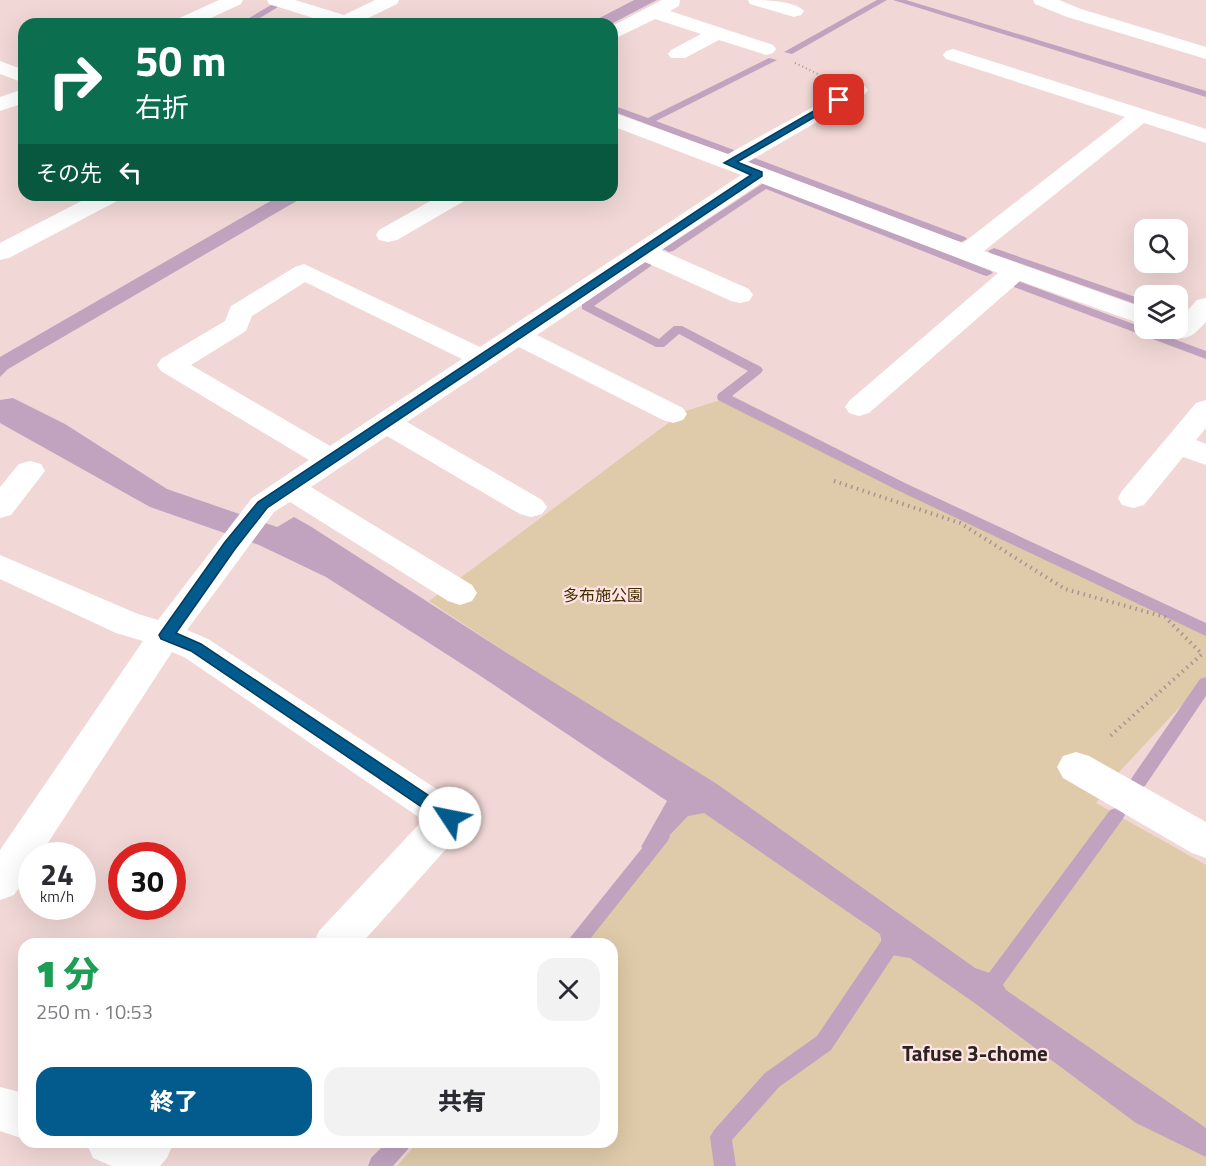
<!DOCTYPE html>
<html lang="ja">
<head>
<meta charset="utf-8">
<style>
  body { margin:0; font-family:"Titillium Web","Noto Sans JP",sans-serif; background:#f2f2f3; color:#2b2b33; height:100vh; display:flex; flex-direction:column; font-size:22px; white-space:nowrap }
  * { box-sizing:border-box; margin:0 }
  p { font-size:20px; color:#7c7c81 }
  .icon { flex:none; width:33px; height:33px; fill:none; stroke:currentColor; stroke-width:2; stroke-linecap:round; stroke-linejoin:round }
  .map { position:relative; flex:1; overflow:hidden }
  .sheet { position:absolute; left:18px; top:938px; width:600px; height:210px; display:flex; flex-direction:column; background:#fff; border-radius:18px; box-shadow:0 6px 24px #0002 }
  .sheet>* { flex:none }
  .guide { position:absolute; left:18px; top:18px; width:600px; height:183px; border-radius:18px; box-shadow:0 6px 24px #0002; background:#0b6e4f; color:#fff; overflow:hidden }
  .fabs { position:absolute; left:1134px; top:219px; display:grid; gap:12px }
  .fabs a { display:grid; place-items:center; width:54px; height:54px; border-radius:12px; background:#fff; box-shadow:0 6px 24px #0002; font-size:30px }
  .speed { position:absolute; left:18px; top:842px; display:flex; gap:12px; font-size:30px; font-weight:700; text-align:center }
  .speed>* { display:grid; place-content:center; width:78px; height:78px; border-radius:50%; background:#fff; box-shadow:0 6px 24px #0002; line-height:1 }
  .speed small { font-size:15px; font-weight:400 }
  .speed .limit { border:9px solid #d22; background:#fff; color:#111 }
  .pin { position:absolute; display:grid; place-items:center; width:51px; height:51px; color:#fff; margin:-26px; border-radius:12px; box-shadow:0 3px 9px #0006 }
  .me { position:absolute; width:66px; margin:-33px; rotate:304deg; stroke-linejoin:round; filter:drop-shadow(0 0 4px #0008) }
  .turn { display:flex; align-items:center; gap:21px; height:126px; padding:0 18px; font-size:27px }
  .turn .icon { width:78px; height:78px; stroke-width:2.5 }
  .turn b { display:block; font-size:42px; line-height:51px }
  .then { display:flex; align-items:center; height:57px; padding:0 18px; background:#0003; gap:12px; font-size:22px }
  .round { display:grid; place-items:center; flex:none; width:63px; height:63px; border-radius:18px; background:#f2f2f3 }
  .headline { display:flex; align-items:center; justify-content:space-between; height:102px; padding:0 18px }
  h1 { font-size:36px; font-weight:800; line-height:45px; color:#1e9e55 }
  .action { display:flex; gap:12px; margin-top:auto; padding:12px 18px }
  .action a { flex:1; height:69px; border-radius:18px; background:#035b8d; color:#fff; font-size:24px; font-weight:800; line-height:69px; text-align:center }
  .action a+a { background:#f2f2f3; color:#2b2b33 }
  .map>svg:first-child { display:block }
  .green { fill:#dfcba9 }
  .water { fill:#c1a3c0 }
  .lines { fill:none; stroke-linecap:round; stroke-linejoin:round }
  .stream { fill:#c1a3c0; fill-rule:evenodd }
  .path-far1 { stroke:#a79492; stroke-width:2; stroke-dasharray:1 3; stroke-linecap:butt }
  .path { stroke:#a79492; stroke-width:4; stroke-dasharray:1.5 4.5; stroke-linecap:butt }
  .street { fill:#fff; fill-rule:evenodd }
  .route { fill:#035b8d; stroke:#023b5c; stroke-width:1.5 }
  .labels { text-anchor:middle; stroke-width:4.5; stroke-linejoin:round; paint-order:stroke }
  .park-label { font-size:16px; fill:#422c00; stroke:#fee5e3 }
  .near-neighbourhood-label { font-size:21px; font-weight:bold; fill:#2b2221; stroke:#fee5e3 }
</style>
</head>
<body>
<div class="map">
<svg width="1206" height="1166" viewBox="0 0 1206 1166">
  <rect width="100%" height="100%" fill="#f1d8d6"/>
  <path class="green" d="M723,399L926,500L1206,632V679L1120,771L1096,803L1206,865V1166H397L418,1142H612V944L585,943L653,853L688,816L510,655L429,601L683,412Z"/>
  <path class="water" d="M634,0H657L611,24H588Z
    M281,195H307L8,369L0,377V357Z
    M13,398L65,424L167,489L277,527L294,517L310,526L510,655L717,784L975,968L998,976L1006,990L1206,1128V1157L1136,1123L976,1004L910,958L884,954L880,934L704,813L688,816L653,853L641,847L667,801L479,675L326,577L259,545L150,507L0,423V400Z"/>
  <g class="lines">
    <path class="stream" d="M877,0H887L792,54L784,52Z
      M893,0H906L1206,91V97Z
      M271,5L278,7L250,24H239Z
      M769,58L777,60L656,121L734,150V154H726L612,111V105L648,118Z
      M752,157L965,237L967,239L961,242L957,241L748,162L747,160Z
      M765,182L991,271L993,273L987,276L983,275L766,189L673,251L669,252L663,249Z
      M994,248L1144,300V307L990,253L988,251Z
      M647,261L651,262V266L594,306L659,339L674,326H682L761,367L763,370L761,373L732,396L907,484L1206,623V636L897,490L718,400L717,397L718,394L748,371L679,334L664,347H656L582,309V303Z
      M1018,281L1206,351V359L1014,287V283Z
      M1206,677V696L1145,786L1139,788L1133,786L1130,781L1133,776L1200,679Z
      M1116,808L1122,810L1125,815L1122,820L994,997L987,1000L980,997L977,991L980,985L1110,810Z
      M661,830L667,832L670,837L667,842L586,944H565L655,832Z
      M895,929L902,931L904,937L902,943L831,1050L779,1087L732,1140L736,1166H714L710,1137L714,1130L765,1073L817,1036L888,931Z
      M387,1142H412L408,1149L393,1166H368L371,1158Z"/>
    <path class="path-far1" d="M795,63L818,74"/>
    <path class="path" d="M834,481L960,523L1065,589L1165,617L1202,654L1108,738"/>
    <path class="street" d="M219,0H243L241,4L198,24H172L175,20Z
      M267,0H295L344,15L375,0H399L397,4L360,22L362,24H332L269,4Z
      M662,0H680L679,6L670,11L773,45L776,49L773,53L766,55L719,40L685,58H671L668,54L671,50L701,34L655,19L612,40V26Z
      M748,0C762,0 794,0 804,11L801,15L794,17L750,4Z
      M1033,0H1059L1081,9L1206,47V59L1067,17L1035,4Z
      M953,49L1206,129V143L1144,123L984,251L1144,308V325L1020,281L869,413L859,416L849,413L845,407L849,401L998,273L761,183L661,250L749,289L753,295L749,301L740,303L731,301L645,262L537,335L683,408L687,414L683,420L673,423L663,420L519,347L407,422L542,500L547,507L542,514L531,517L520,514L387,436L311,487L472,585L477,593L472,601L460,605L448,601L290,502L274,512L187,630L208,639L464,807L469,818L464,829L361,944H313L319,931L423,820L184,657L172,652L40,855H32V869L14,895L0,900V850L143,641L116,633L0,579V555L138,614L158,620L252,498L309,460L161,371L157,365L161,359L225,321L231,306L295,267L304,264L480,347L741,175L612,126V112L728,154L851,86L858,84L865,86L868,90L865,94L748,162L963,243L1125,117L946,59L943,55L946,51ZM305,282L462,359L330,446L191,365L246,331L252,316Z
      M0,61L24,70V83L0,74Z
      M24,89V103L0,111V97Z
      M93,195H123L119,200L9,258L0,260V243Z
      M441,195H470L466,200L397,240L388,242L379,240L376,235L379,230Z
      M1206,298V322C1195,333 1190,341 1174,337L1170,331L1171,328H1178V321L1197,300Z
      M1206,400V428L1196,440L1206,444V465L1183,457L1144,505L1133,508L1122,505L1118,498L1122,491L1196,403Z
      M30,461L41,464L45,471L11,515L0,518V487L19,464Z
      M1076,752L1089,756L1206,822V858L1192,853L1063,778L1057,767L1063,756Z
      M0,1087L24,1093V1139L0,1131Z
      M86,1142H174L167,1158L160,1166H112L93,1158Z"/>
  </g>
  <path class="route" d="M836,98L844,100L737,162L762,172V176L267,508L235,549L176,633L201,644L455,813L458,818L455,822L450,824L444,822L191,651L161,639L159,635L161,632L225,542L258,502L751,175L724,163Z"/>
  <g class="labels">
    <g class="park-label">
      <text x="603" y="601">多布施公園</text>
    </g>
    <g class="near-neighbourhood-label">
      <text x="975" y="1061">Tafuse 3-chome</text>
    </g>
  </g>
</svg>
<div class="fabs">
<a><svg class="icon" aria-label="search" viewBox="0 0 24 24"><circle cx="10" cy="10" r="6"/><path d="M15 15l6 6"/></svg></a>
<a><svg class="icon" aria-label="layers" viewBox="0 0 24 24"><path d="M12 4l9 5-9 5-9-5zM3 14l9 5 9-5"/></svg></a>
</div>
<div class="speed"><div>24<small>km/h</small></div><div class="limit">30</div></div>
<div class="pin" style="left:839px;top:100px;background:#d93025"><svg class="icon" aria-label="arrive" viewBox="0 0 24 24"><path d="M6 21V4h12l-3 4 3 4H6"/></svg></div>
<svg class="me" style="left:450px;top:818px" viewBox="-20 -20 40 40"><circle r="19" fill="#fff"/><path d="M0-13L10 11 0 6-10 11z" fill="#035b8d"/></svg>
<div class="guide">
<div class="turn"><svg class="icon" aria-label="right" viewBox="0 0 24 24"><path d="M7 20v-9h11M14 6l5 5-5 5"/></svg><div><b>50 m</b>右折</div></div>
<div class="then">その先<svg class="icon" aria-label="left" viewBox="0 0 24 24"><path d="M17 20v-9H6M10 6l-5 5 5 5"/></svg></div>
</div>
<section class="sheet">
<div class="headline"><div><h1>1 分</h1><p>250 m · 10:53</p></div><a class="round"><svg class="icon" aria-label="close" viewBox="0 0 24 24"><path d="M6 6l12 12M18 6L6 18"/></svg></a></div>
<div class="action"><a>終了</a><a>共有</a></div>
</section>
</div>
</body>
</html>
